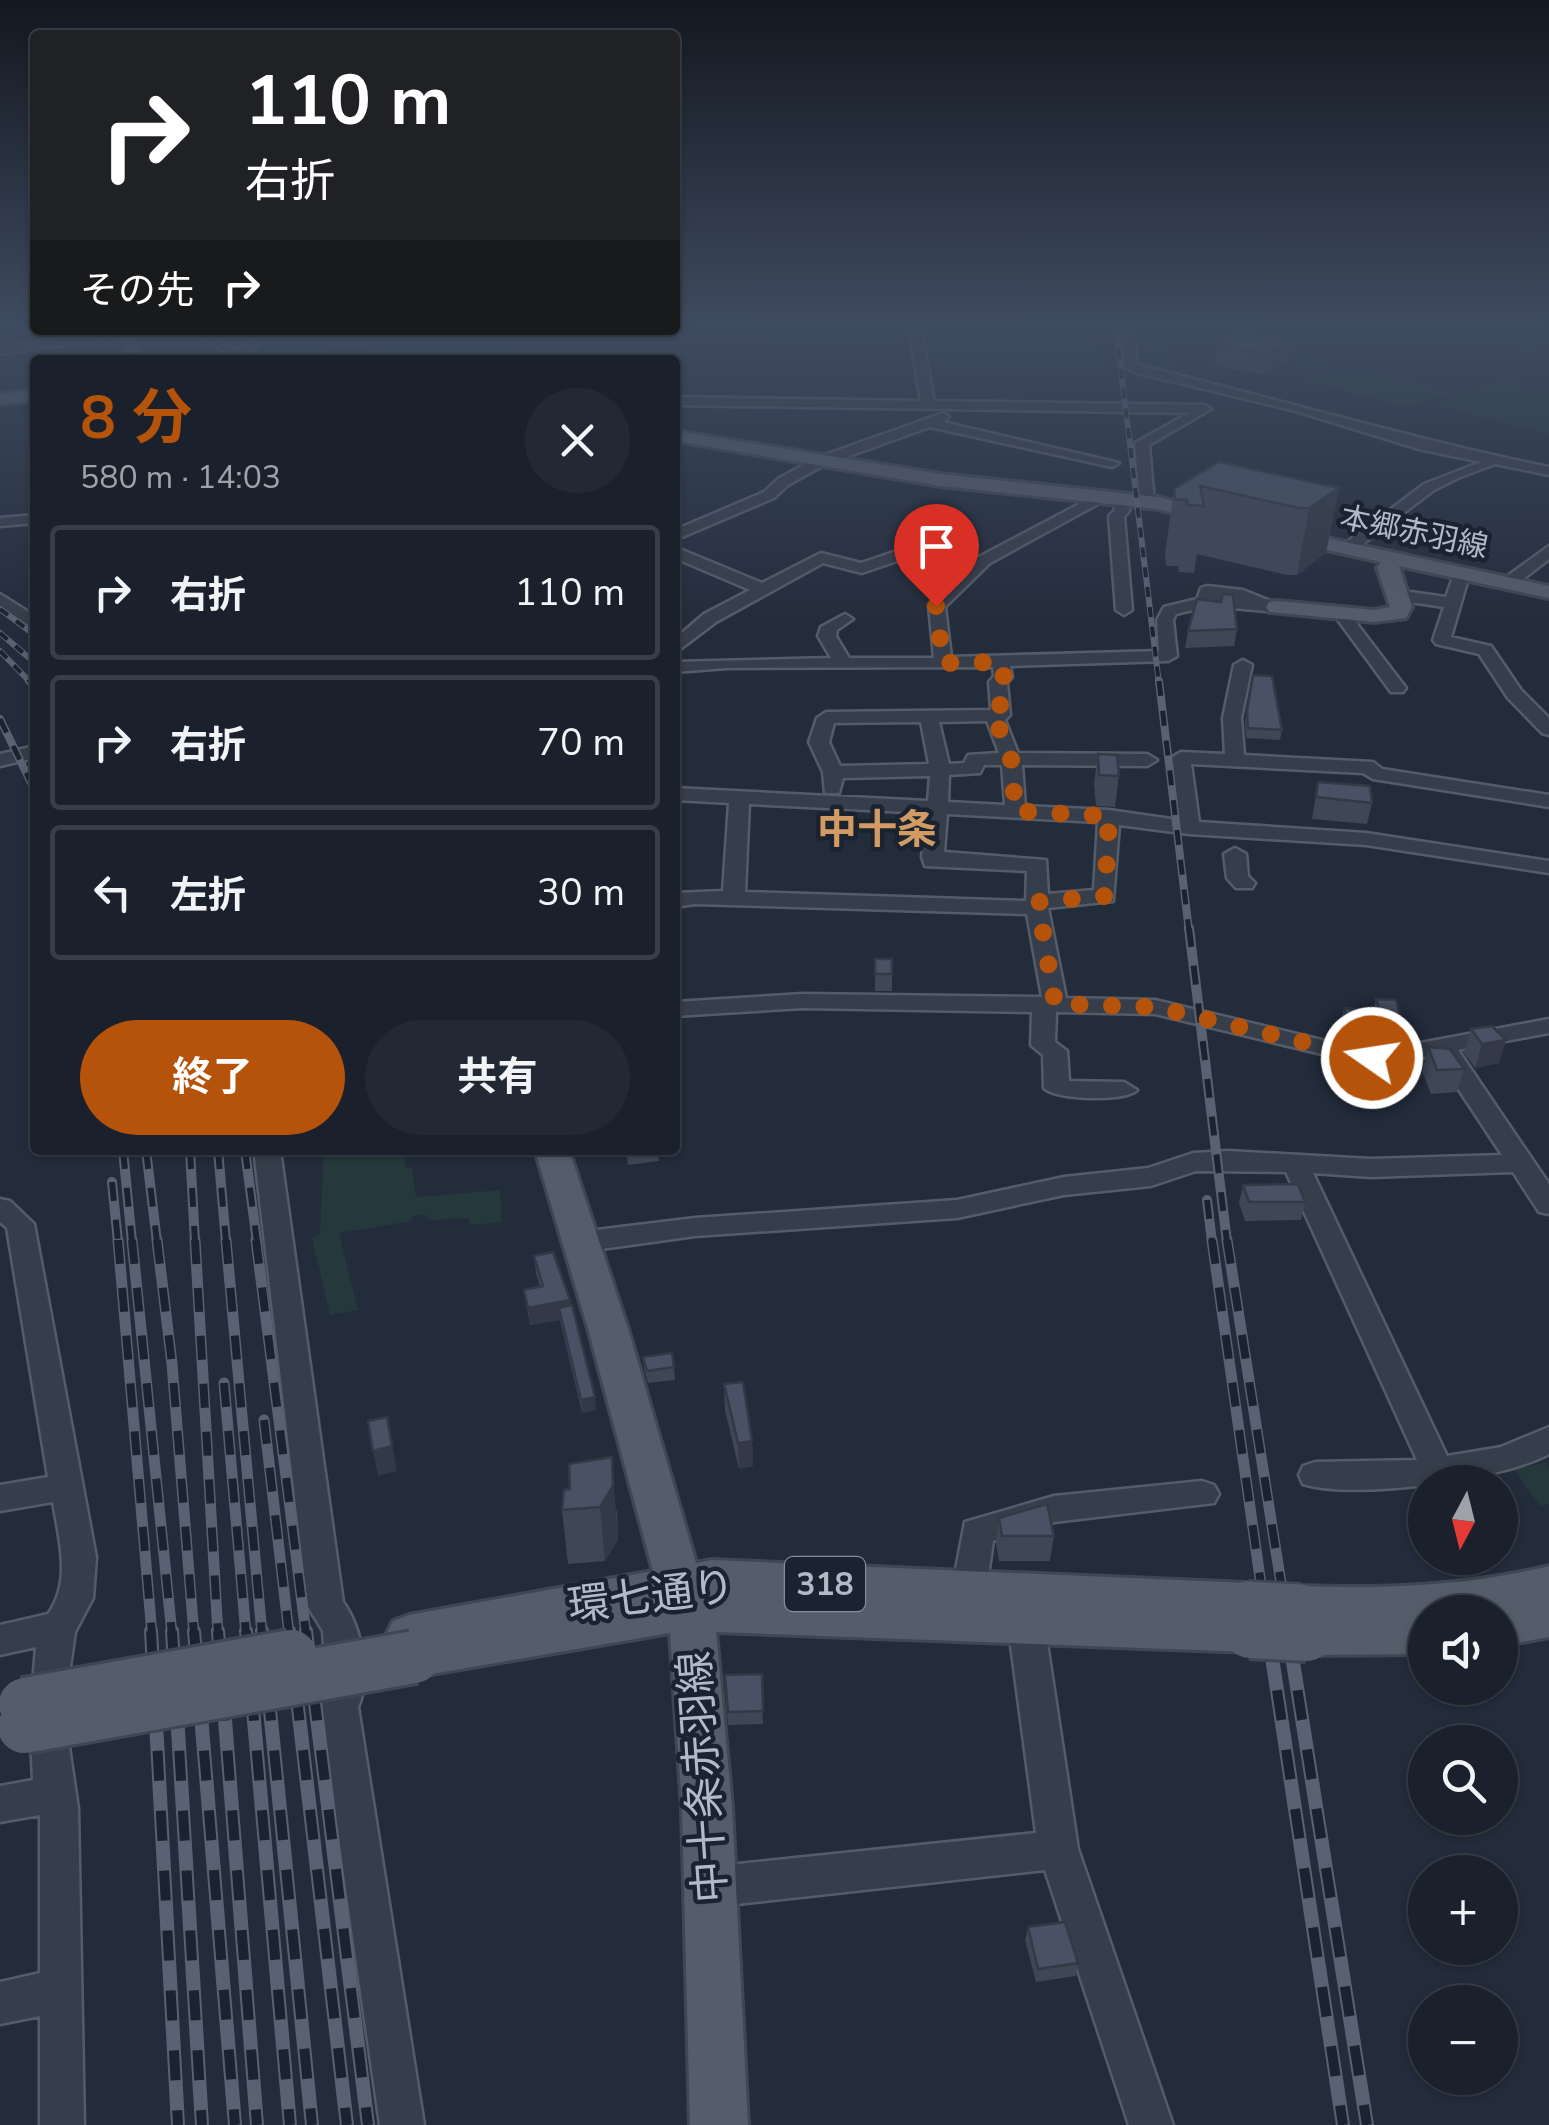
<!DOCTYPE html>
<html lang="ja">
<head>
<meta charset="utf-8">
<style>
  body { margin:0; font-family:"Nunito Sans","Noto Sans JP",sans-serif; background:#232934; color:#f1f3f6; height:100vh; display:flex; flex-direction:column; font-size:38px; white-space:nowrap }
  * { box-sizing:border-box; margin:0 }
  p { font-size:32px; color:#9fa3a9 }
  .icon { flex:none; width:55px; height:55px; fill:none; stroke:currentColor; stroke-width:2; stroke-linecap:round; stroke-linejoin:round }
  .map { position:relative; flex:1; overflow:hidden }
  .side { position:absolute; left:30px; top:355px; width:650px; height:800px; display:flex; flex-direction:column; background:#1a212c; border-radius:10px; box-shadow:0 2px 8px #0004,0 0 0 2px #383e48 }
  .side>* { flex:none }
  .hud { position:absolute; left:30px; top:30px; width:650px; height:305px; border-radius:10px; box-shadow:0 2px 8px #0004,0 0 0 2px #383e48; background:#202124; color:#fff; overflow:hidden }
  .needle { width:65px; rotate:187deg }
  .tools { position:absolute; left:1408px; top:1465px; display:grid; gap:20px }
  .tools a { display:grid; place-items:center; width:110px; height:110px; border-radius:50%; background:#1a212c; box-shadow:0 2px 8px #0004,0 0 0 2px #383e48; font-size:50px }
  .pin { position:absolute; display:grid; place-items:center; width:85px; height:85px; color:#fff; margin:-102px -42px; border-radius:50% 50% 50% 0; rotate:-45deg; box-shadow:0 0 10px #0007 }
  .pin .icon { rotate:45deg }
  .me { position:absolute; width:110px; margin:-55px; rotate:283deg; stroke-linejoin:round; filter:drop-shadow(0 0 8px #0008) }
  .turn { display:flex; align-items:center; gap:35px; height:210px; padding:0 50px; font-size:45px }
  .turn .icon { width:130px; height:130px; stroke-width:2.5 }
  .turn b { display:block; font-size:70px; line-height:85px }
  .then { display:flex; align-items:center; height:95px; padding:0 50px; background:#0003; gap:20px; font-size:38px }
  .round { display:grid; place-items:center; flex:none; width:105px; height:105px; border-radius:52px; background:#232934 }
  .headline { display:flex; align-items:center; justify-content:space-between; height:170px; padding:0 50px }
  h1 { font-size:60px; font-weight:700; line-height:75px; color:#b45309 }
  .button { display:flex; gap:20px; margin-top:auto; padding:20px 50px }
  .button a { flex:1; height:115px; border-radius:60px; background:#b45309; color:#fff; font-size:40px; font-weight:700; line-height:115px; text-align:center }
  .button a+a { background:#232934; color:#f1f3f6 }
  ul { padding:0; list-style:none }
  li { display:flex; align-items:center; gap:30px; height:135px; margin:0 20px 15px; padding:0 30px; border:5px solid #383e48; border-radius:10px }
  li div { flex:1 }
  li b { display:block; font-size:38px }
  li em { font-style:normal }
  .map>svg:first-child { display:block }
  .green { fill:#25383c }
  .lines { fill:none; stroke-linecap:round; stroke-linejoin:round }
  .minor-casing { stroke:#555c69; stroke-width:5 }
  .major-casing { stroke:#404754; stroke-width:6 }
  .minor { fill:#373e4b; fill-rule:evenodd }
  .major { fill:#555d6b; fill-rule:evenodd }
  .rail-far4-casing { stroke:#596272; stroke-width:6 }
  .rail-far3-casing { stroke:#596272; stroke-width:8 }
  .rail-far2-casing { stroke:#596272; stroke-width:10 }
  .rail-far1-casing { stroke:#596272; stroke-width:11 }
  .rail-casing { stroke:#596272; stroke-width:14 }
  .rail-far4 { stroke:#1c2330; stroke-width:4; stroke-dasharray:10; stroke-linecap:butt }
  .rail-far3 { stroke:#1c2330; stroke-width:5; stroke-dasharray:15; stroke-linecap:butt }
  .rail-far2 { stroke:#1c2330; stroke-width:6; stroke-dasharray:19; stroke-linecap:butt }
  .rail-far1 { stroke:#1c2330; stroke-width:8; stroke-dasharray:24; stroke-linecap:butt }
  .rail { stroke:#1c2330; stroke-width:10; stroke-dasharray:30; stroke-linecap:butt }
  .major-bridge-far1-casing { stroke:#404754; stroke-width:46; stroke-linecap:butt }
  .major-bridge-casing { stroke:#404754; stroke-width:58; stroke-linecap:butt }
  .major-bridge-far1 { stroke:#555d6b; stroke-width:41 }
  .major-bridge { stroke:#555d6b; stroke-width:52 }
  .wall { fill:#3f4756 }
  .shaded-wall { fill:#333946 }
  .building { fill:#495264; stroke:#333946; stroke-width:2.5 }
  .route { stroke:#b45309; stroke-width:18; stroke-dasharray:0 32.4 }
  .labels { text-anchor:middle; stroke-width:9; stroke-linejoin:round; paint-order:stroke }
  .far-street-label { font-size:30px; fill:#b2b9c7; stroke:#1c2330 }
  .shield { fill:#1c2330; stroke:#858c9a; stroke-width:2.5 }
  .shield-label { font-size:32px; font-weight:bold; fill:#b2b9c7 }
  .quarter-label { font-size:40px; font-weight:bold; fill:#d19b63; stroke:#1c2330 }
  .near-street-label { font-size:42px; fill:#b2b9c7; stroke:#1c2330 }
</style>
</head>
<body>
<div class="map">
<svg width="1549" height="2125" viewBox="0 0 1549 2125">
  <rect width="100%" height="100%" fill="#232c3b"/>
  <path class="green" d="M1169,329V358L1190,374L1146,366L1144,333L1137,330Z
    M1176,329H1201L1335,363L1320,370L1301,368L1313,360L1302,364L1176,341Z
    M1431,329H1492L1549,338V342L1537,351L1426,333Z
    M305,333L345,334L320,360H251L273,335Z
    M931,339L1098,342L1103,368H1080L1075,350L1077,368L931,366Z
    M388,346L690,350L702,354L684,359L376,355L368,352Z
    M1350,366L1456,393L1405,407L1304,380Z
    M1506,377L1525,382L1514,387L1549,395V434L1433,404Z
    M324,1150H405V1168H412L416,1197L500,1190L502,1222L470,1225L469,1218L428,1220L426,1215L412,1216V1221L339,1233L358,1310L330,1315L312,1238L320,1233Z
    M1545,1463L1549,1468V1504L1540,1506L1514,1469Z"/>
  <g class="lines">
    <g class="minor-casing">
      <path id="minor" d="M909,329H921L934,401L1205,405L1211,409L1149,445L1154,502L1147,506L1140,502L1135,443L1189,413L675,405V397L921,401Z
        M1122,329H1134L1137,364L1141,366C1278,399 1411,439 1549,467V475L1495,464L1458,478L1434,490L1352,552H1342V546L1424,484L1481,462L1419,449L1296,411L1133,372L1125,366Z
        M188,330H202L241,351L259,330H271L245,360H233L235,357Z
        M131,331L127,336L0,354V346Z
        M943,413L949,417L943,422L1119,463L1112,467L930,427L824,465L788,485L774,498L675,540V530L764,492L778,479L816,458Z
        M1100,493L1107,497L1105,500L990,563L945,607L951,657L1159,651L1157,620L1164,607L1197,599L1201,588L1207,586L1243,590L1285,607L1277,612L1209,606L1176,614L1173,620L1177,656L1168,661L1010,666L1012,677L1007,683L1010,715L1005,720L1018,753L1147,754L1157,760L1147,766L1022,765L1025,806L1109,810L1178,820L1171,758L1181,752L1225,754L1223,718L1234,665L1243,660L1252,665L1241,718L1244,755L1373,762L1382,769L1549,795V807L1373,779L1363,773L1191,764L1199,822L1366,833L1549,861V873L1366,845L1189,834L1119,825L1113,901L1048,908L1066,998L1155,1000L1372,1052L1549,1019V1033L1458,1050L1549,1184V1214L1539,1212L1513,1172L1371,1177L1313,1173L1447,1456L1501,1447L1549,1427V1454C1502,1480 1354,1500 1303,1484L1299,1475L1303,1466L1315,1462L1417,1460L1286,1172L1196,1171L1151,1186L1064,1195L957,1218L695,1236L580,1252L570,1249L566,1242L570,1235L580,1232L695,1218L957,1200L1064,1177L1148,1168L1193,1153L1229,1151L1371,1159L1502,1155L1436,1055L1372,1066L1155,1014L1056,1012L1055,1042L1067,1051L1069,1081L1124,1082L1137,1090C1126,1102 1055,1100 1044,1088L1043,1055L1031,1045L1032,1012L803,1008L675,1016V1002L803,994L1042,997L1027,914L695,904L675,907V893L723,891L729,803L675,800V788L928,801L930,776L843,778L839,793H825L823,772L809,742L817,718L826,712L991,710L989,682L994,676L993,667L727,668L675,672V662L831,658L818,636L821,627L845,614L853,619L837,630L836,636L849,658H934L929,606L970,564L915,555L862,573L823,563L716,622L675,653V639L704,614L750,590L675,558V547L762,583L821,553L861,563L914,545L979,557ZM987,721L999,753L968,755L964,763L949,764L939,722ZM921,722L929,764L840,766L829,742L834,723ZM984,765H1002L1005,805L948,802L949,775L980,773ZM749,804L926,813L922,857L925,866L1027,871L1026,901L745,892ZM947,814L1098,822L1094,890L1048,894L1046,860L944,852Z
        M1121,495L1128,499L1129,511L1124,517L1132,610L1124,615L1116,610L1109,516L1115,510L1114,499Z
        M35,515V523L0,526V518Z
        M1549,546V559L1514,586H1502V580Z
        M1456,569L1470,572L1451,637L1491,646L1521,690L1549,718V735L1542,733L1508,698L1479,654L1436,644L1433,640L1444,607L1396,600L1388,595L1396,590L1446,597Z
        M0,594L35,616V629L0,607Z
        M1340,610H1352L1354,620L1406,688L1403,692H1391L1338,620Z
        M35,746V758L0,766V754Z
        M1235,848L1246,854L1248,876L1255,883L1252,888H1236L1227,878L1224,854Z
        M254,1150H280L343,1602C362,1628 371,1678 358,1707L424,2125H380L320,1707L327,1694L323,1631L308,1607Z
        M0,1199L10,1201L34,1224L96,1557L93,1598L75,1632L70,1667L69,1747L78,1808L84,2125H40V2016L0,2024V1982L40,1973V1815L0,1822V1786L33,1780L30,1720L36,1647L0,1655V1625L48,1614C72,1581 59,1539 53,1502L0,1511V1485L48,1477L7,1228L0,1222Z
        M1202,1481L1214,1485L1219,1494L1214,1503L1054,1522L993,1541L986,1590L981,1600L969,1605L957,1600L952,1590L965,1522L1054,1496Z
        M1026,1608L1039,1612L1044,1623L1078,1849L1173,2125H1129L1045,1870L710,1907L696,1901L690,1887L696,1873L710,1867L1036,1833L1008,1623L1013,1612Z"/>
    </g>
    <g class="major-casing">
      <path id="major" d="M119,330H133L142,360H126Z
        M35,390V400L0,404V394Z
        M675,431L941,474L1158,497L1220,513L1223,517L1213,523L1158,509L941,486L675,441Z
        M1285,529L1549,586V598L1399,566L1412,607L1406,618L1374,622L1269,612L1266,607L1269,602L1277,601L1374,610L1390,607L1377,568L1381,562L1278,539L1275,535Z
        M535,1150H569L629,1332L696,1563L712,1560L1247,1583L1263,1588L1270,1602L1261,1616L1273,1632L1266,1646L1250,1652L716,1632L732,1807L748,2125H690L682,1807L670,1633L414,1677L397,1671L391,1657L394,1650L386,1635L393,1621L409,1615L653,1571L589,1332Z
        M1549,1566V1637L1500,1646V1612H1425V1654L1307,1655L1291,1649L1284,1635L1291,1621L1284,1619L1277,1605L1284,1591L1300,1586C1384,1589 1467,1586 1549,1566Z"/>
    </g>
    <use href="#minor" class="minor"/>
    <use href="#major" class="major"/>
    <g class="rail-far4-casing">
      <path id="rail-far4" d="M1116,329L1159,684
        M0,609L35,635
        M0,633L35,663
        M0,651L32,684"/>
    </g>
    <g class="rail-far3-casing">
      <path id="rail-far3" d="M29,681L35,687
        M1159,681L1189,931
        M0,719L35,791"/>
    </g>
    <g class="rail-far2-casing">
      <path id="rail-far2" d="M1189,928L1227,1242
        M123,1150L132,1242
        M146,1150L157,1242
        M190,1150L195,1242
        M218,1150L226,1242
        M245,1150L257,1242
        M112,1182L118,1242
        M1207,1200L1212,1242"/>
    </g>
    <g class="rail-far1-casing">
      <path id="rail-far1" d="M118,1240L152,1634
        M132,1240L172,1634
        M157,1240L172,1364L194,1634
        M195,1240L218,1634
        M226,1240L262,1634
        M256,1240L306,1634
        M1212,1240L1268,1634
        M1227,1240L1289,1634
        M224,1383L246,1634
        M264,1420L289,1634"/>
    </g>
    <g class="rail-casing">
      <path id="rail" d="M151,1631L178,2125
        M172,1631L202,2125
        M194,1631L235,2125
        M218,1631L257,2125
        M246,1631L290,2125
        M262,1631L312,2125
        M289,1631L347,2125
        M306,1631L368,2125
        M1268,1631L1343,2125
        M1288,1631L1367,2125"/>
    </g>
    <use href="#rail-far4" class="rail-far4"/>
    <use href="#rail-far3" class="rail-far3"/>
    <use href="#rail-far2" class="rail-far2"/>
    <use href="#rail-far1" class="rail-far1"/>
    <use href="#rail" class="rail"/>
    <g class="major-bridge-far1-casing">
      <path id="major-bridge-far1" d="M1247,1602L1300,1605
        M1250,1632L1282,1634"/>
    </g>
    <g class="major-bridge-casing">
      <path id="major-bridge" d="M1250,1632L1307,1635
        M25,1704L291,1656
        M24,1727L414,1657"/>
    </g>
    <use href="#major-bridge-far1" class="major-bridge-far1"/>
    <use href="#major-bridge" class="major-bridge"/>
  </g>
  <path class="wall" d="M1291,341L1288,362L1264,375L1217,366V364H1214L1217,342Z
    M1219,462L1339,488L1326,553L1297,575H1287L1197,554L1194,573L1179,572L1178,566H1166L1165,555L1174,489Z
    M1237,629L1234,646L1185,648L1188,631Z
    M1253,675L1282,730L1280,740L1246,738L1245,721Z
    M1098,754L1119,776L1115,807L1096,806L1094,784Z
    M1318,782L1372,803L1367,824L1312,819Z
    M875,959H892V991H875Z
    M1376,999L1396,1044L1372,1048L1342,1041L1339,1029L1344,1008L1373,1010Z
    M1471,1029L1506,1040L1499,1063L1475,1068L1464,1053Z
    M1428,1047L1464,1069L1457,1092L1431,1094L1422,1071Z
    M626,1150H659V1161L628,1165Z
    M1243,1185L1305,1202L1301,1220L1245,1221L1239,1203Z
    M534,1256L570,1306L596,1410L582,1413L560,1320L530,1325L524,1290L540,1287L536,1273Z
    M643,1357L674,1367L675,1380L648,1383L644,1369Z
    M724,1384L752,1441L753,1466L739,1469L725,1410Z
    M570,1489L617,1511L618,1540L605,1561L568,1564L562,1510Z
    M999,1518L1054,1536L1050,1561H999L996,1544Z
    M762,1674L763,1724L728,1725L725,1688Z
    M1028,1928L1078,1963L1076,1976L1036,1982L1025,1940Z"/>
  <path class="shaded-wall" d="M163,330H195L199,350L168,353Z
    M114,334L117,348L102,350L99,336Z
    M1291,341L1288,362L1264,375L1268,354Z
    M1339,488L1326,553L1297,575L1309,508Z
    M1402,1023L1396,1044L1372,1048L1377,1027Z
    M1506,1040L1499,1063L1475,1068L1482,1044Z
    M570,1300L571,1317L559,1308L560,1320L530,1325L528,1308Z
    M595,1397L596,1410L582,1413L581,1400Z
    M387,1417L397,1471L378,1476L373,1451Z
    M752,1441L753,1466L739,1469L738,1443Z
    M612,1457L618,1540L605,1561L600,1507Z"/>
  <path class="building" d="M96,330H112L114,334L99,336Z
    M1238,331L1291,341L1268,354L1220,345L1223,343L1217,342Z
    M1219,462L1339,488L1309,508H1299L1200,486L1204,506L1188,505L1187,500L1175,499L1174,489Z
    M1223,594L1233,595L1237,629L1188,631L1197,599L1221,602Z
    M1253,675L1272,676L1282,730L1248,728L1247,711Z
    M1098,754L1117,755L1119,776L1099,775Z
    M1318,782L1370,786L1372,803L1316,797Z
    M875,959H892V974H875Z
    M1376,999L1396,1000L1402,1023L1377,1027L1347,1020L1344,1008L1380,1011Z
    M1492,1026L1506,1040L1482,1044L1471,1029Z
    M1428,1047L1450,1049L1464,1069L1437,1070Z
    M1298,1184L1305,1202H1249L1243,1185Z
    M553,1252L570,1300L528,1308L524,1290L543,1286L534,1256Z
    M572,1305L595,1397L581,1400L559,1308Z
    M672,1353L674,1367L647,1371L643,1357Z
    M743,1382L752,1441L738,1443L724,1384Z
    M387,1417L392,1446L373,1451L368,1421Z
    M612,1457L613,1486L600,1507L562,1510L564,1490L570,1489L569,1464Z
    M1047,1504L1054,1536H1002L999,1518Z
    M762,1674L763,1711L728,1712L725,1675Z
    M1065,1922L1078,1963L1038,1969L1028,1927Z"/>
  <linearGradient id="sky" x2="0" y2="1"><stop stop-color="#131820"/><stop offset="0.52" stop-color="#3f4b60"/><stop offset="1" stop-color="#3f4b60" stop-opacity="0"/></linearGradient>
  <rect width="1549" height="627" fill="url(#sky)"/>
  <g class="lines">
    <path class="route" d="M936,606L943,663L1001,662L1004,678L998,682L1001,715H994L1012,762L1015,811L1109,816L1105,896L1038,902L1055,1004L1155,1007L1372,1058"/>
  </g>
  <g class="labels">
    <g class="far-street-label">
      <text transform="translate(1414 532) rotate(12)" y="10">本郷赤羽線</text>
    </g>
    <rect class="shield" x="785" y="1557" width="80" height="54" rx="8"/>
    <g class="shield-label">
      <text x="825" y="1595">318</text>
    </g>
    <g class="quarter-label">
      <text x="877" y="843">中十条</text>
    </g>
    <g class="near-street-label">
      <text transform="translate(651 1595) rotate(-7)" y="15">環七通り</text>
      <text transform="translate(702 1777) rotate(-94)" y="15">中十条赤羽線</text>
    </g>
  </g>
</svg>
<div class="tools">
<a><svg class="needle" viewBox="-14 -14 28 28"><path d="M0-13l5 13h-10z" fill="#e53935"/><path d="M0 13l5-13h-10z" fill="#9fa3a9"/></svg></a>
<a><svg class="icon" aria-label="sound" viewBox="0 0 24 24"><path d="M4 9h4l5-4v14l-5-4H4zM17 9q2 3 0 6"/></svg></a>
<a><svg class="icon" aria-label="search" viewBox="0 0 24 24"><circle cx="10" cy="10" r="6"/><path d="M15 15l6 6"/></svg></a>
<a>+</a>
<a>−</a>
</div>
<div class="pin" style="left:936px;top:606px;background:#d93025"><svg class="icon" aria-label="arrive" viewBox="0 0 24 24"><path d="M6 21V4h12l-3 4 3 4H6"/></svg></div>
<svg class="me" style="left:1372px;top:1058px" viewBox="-20 -20 40 40"><circle r="17" fill="#b45309" stroke="#fff" stroke-width="3"/><path d="M0-11L8 9 0 5-8 9z" fill="#fff"/></svg>
<div class="hud">
<div class="turn"><svg class="icon" aria-label="right" viewBox="0 0 24 24"><path d="M7 20v-9h11M14 6l5 5-5 5"/></svg><div><b>110 m</b>右折</div></div>
<div class="then">その先<svg class="icon" aria-label="right" viewBox="0 0 24 24"><path d="M7 20v-9h11M14 6l5 5-5 5"/></svg></div>
</div>
<section class="side">
<div class="headline"><div><h1>8 分</h1><p>580 m · 14:03</p></div><a class="round"><svg class="icon" aria-label="close" viewBox="0 0 24 24"><path d="M6 6l12 12M18 6L6 18"/></svg></a></div>
<ul>
<li><svg class="icon" aria-label="right" viewBox="0 0 24 24"><path d="M7 20v-9h11M14 6l5 5-5 5"/></svg><div><b>右折</b></div><em>110 m</em></li>
<li><svg class="icon" aria-label="right" viewBox="0 0 24 24"><path d="M7 20v-9h11M14 6l5 5-5 5"/></svg><div><b>右折</b></div><em>70 m</em></li>
<li><svg class="icon" aria-label="left" viewBox="0 0 24 24"><path d="M17 20v-9H6M10 6l-5 5 5 5"/></svg><div><b>左折</b></div><em>30 m</em></li>
</ul>
<div class="button"><a>終了</a><a>共有</a></div>
</section>
</div>
</body>
</html>
